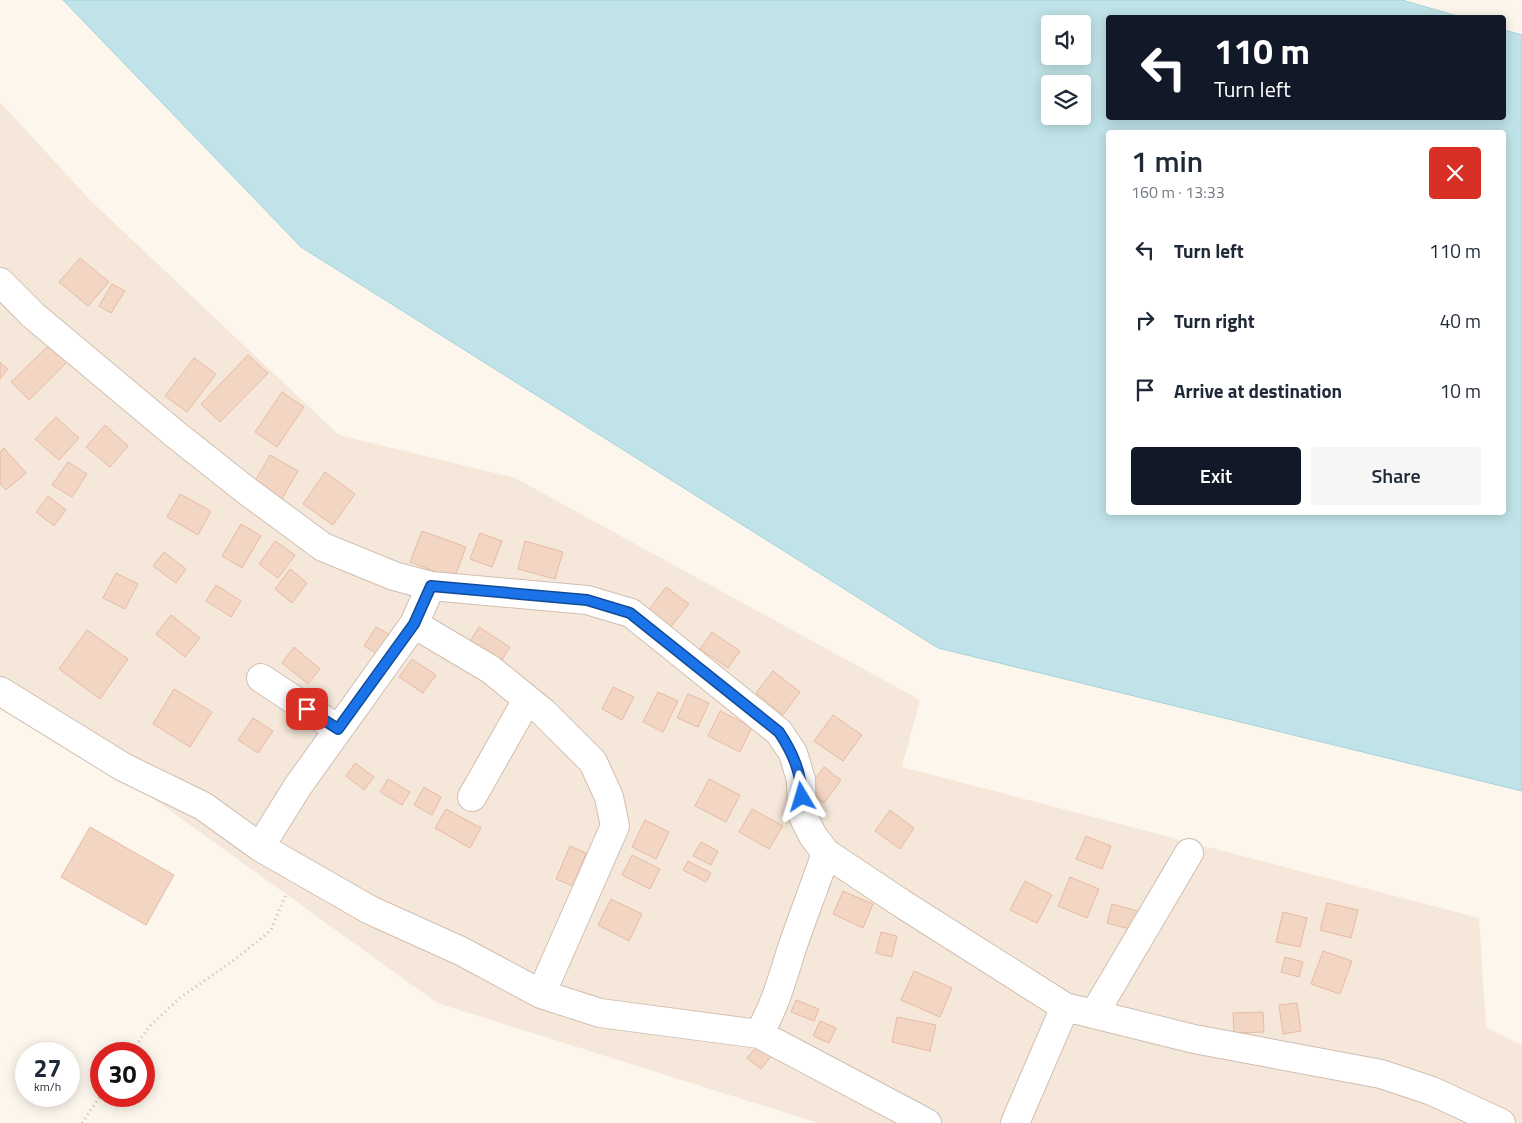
<!DOCTYPE html>
<html lang="en">
<head>
<meta charset="utf-8">
<style>
  body { margin:0; font-family:"Titillium Web",sans-serif; background:#f6f6f7; color:#1f2937; height:100vh; display:flex; flex-direction:column; font-size:19px; white-space:nowrap }
  * { box-sizing:border-box; margin:0 }
  p { font-size:16px; color:#747a83 }
  .icon { flex:none; width:28px; height:28px; fill:none; stroke:currentColor; stroke-width:2; stroke-linecap:round; stroke-linejoin:round }
  .map { position:relative; flex:1; overflow:hidden }
  .details { position:absolute; left:1106px; top:130px; width:400px; height:385px; display:flex; flex-direction:column; background:#fff; border-radius:5px; box-shadow:0 2px 12px #0003 }
  .details>* { flex:none }
  .banner { position:absolute; left:1106px; top:15px; width:400px; height:105px; border-radius:5px; box-shadow:0 2px 12px #0003; background:#111827; color:#fff; overflow:hidden }
  .tools { position:absolute; left:1041px; top:15px; display:grid; gap:10px }
  .tools a { display:grid; place-items:center; width:50px; height:50px; border-radius:5px; background:#fff; box-shadow:0 2px 12px #0003; font-size:25px }
  .speed { position:absolute; left:15px; top:1042px; display:flex; gap:10px; font-size:25px; font-weight:700; text-align:center }
  .speed>* { display:grid; place-content:center; width:65px; height:65px; border-radius:50%; background:#fff; box-shadow:0 2px 12px #0003; line-height:1 }
  .speed small { font-size:12px; font-weight:400 }
  .speed .limit { border:8px solid #d22; background:#fff; color:#111 }
  .pin { position:absolute; display:grid; place-items:center; width:42px; height:42px; color:#fff; margin:-21px; border-radius:10px; box-shadow:0 2px 8px #0006 }
  .me { position:absolute; width:55px; margin:-28px; rotate:353deg; stroke-linejoin:round; filter:drop-shadow(0 0 4px #0008) }
  .turn { display:flex; align-items:center; gap:18px; height:105px; padding:0 25px; font-size:22px }
  .turn .icon { width:65px; height:65px; stroke-width:2.5 }
  .turn b { display:block; font-size:35px; line-height:42px }
  .round { display:grid; place-items:center; flex:none; width:52px; height:52px; border-radius:5px; background:#f6f6f7 }
  .headline { display:flex; align-items:center; justify-content:space-between; height:85px; padding:0 25px }
  h1 { font-size:30px; font-weight:600; line-height:38px }
  .action { display:flex; gap:10px; margin-top:auto; padding:10px 25px }
  .action a { flex:1; height:58px; border-radius:5px; background:#111827; color:#fff; font-size:20px; font-weight:600; line-height:58px; text-align:center }
  .action a+a { background:#f6f6f7; color:#1f2937 }
  ul { padding:0; list-style:none }
  li { display:flex; align-items:center; gap:15px; height:70px; padding:0 25px }
  li div { flex:1 }
  li b { display:block; font-size:19px }
  li em { font-style:normal }
  .map>svg:first-child { display:block }
  .residential { fill:#f5e8da }
  .water { fill:#bfe3e8; stroke:#a5d3da; fill-rule:evenodd }
  .building { fill:#f3d5c3; stroke:#e6bba3 }
  .lines { fill:none; stroke-linecap:round; stroke-linejoin:round }
  .minor-casing { stroke:#d1beb0; stroke-width:30 }
  .path { stroke:#d9b8a5; stroke-width:3; stroke-dasharray:1 4; stroke-linecap:butt }
  .minor { stroke:#fff; stroke-width:28 }
  .route-casing { stroke:#114b97; stroke-width:12 }
  .route { stroke:#1a73e8; stroke-width:9 }
</style>
</head>
<body>
<div class="map">
<svg width="1522" height="1123" viewBox="0 0 1522 1123">
  <rect width="100%" height="100%" fill="#fdf6ec"/>
  <path class="residential" d="M0,102L91,201L339,435L515,478L920,700L902,767L1479,918L1486,1027L1522,1045V1123H818L437,1003L0,688Z"/>
  <path class="water" d="M63,0H1402L1461,17L1109,18V118H1504V30L1522,35V791L938,648L301,247ZM1050,24H1082V56H1050ZM1050,84H1082V116H1050ZM1109,132H1504V512H1109Z"/>
  <path class="building" d="M80,258L109,282L88,306L59,282Z
    M112,284L125,291L111,313L99,306Z
    M52,342L70,359L29,400L11,382Z
    M248,355L268,373L220,422L201,404Z
    M194,358L216,374L187,412L165,396Z
    M0,362L8,369L0,379Z
    M282,392L304,407L277,447L255,432Z
    M56,417L79,438L59,460L35,439Z
    M105,425L128,446L110,467L86,447Z
    M4,448L26,473L6,490L0,484V452Z
    M270,455L298,471L282,499L254,483Z
    M68,462L87,474L72,497L52,485Z
    M325,472L355,494L333,525L303,504Z
    M180,494L211,511L198,535L167,517Z
    M48,496L66,510L54,526L36,512Z
    M241,524L261,536L242,568L222,556Z
    M422,531L466,547L454,579L410,562Z
    M480,533L502,541L492,567L470,559Z
    M275,541L295,555L278,578L259,564Z
    M525,541L563,552L555,579L518,569Z
    M164,552L186,569L176,583L153,566Z
    M290,569L307,583L292,603L275,589Z
    M116,573L138,584L125,609L103,598Z
    M216,585L241,601L231,617L206,601Z
    M666,587L689,604L670,628L648,611Z
    M171,615L200,638L185,657L156,634Z
    M376,627L394,637L382,657L364,646Z
    M479,627L510,647L500,663L469,643Z
    M87,630L128,659L100,699L59,669Z
    M712,632L740,651L728,668L700,649Z
    M294,647L320,669L308,684L282,663Z
    M412,659L436,675L423,693L399,677Z
    M773,671L800,692L783,715L756,693Z
    M613,687L634,697L622,720L602,709Z
    M174,689L212,712L190,747L153,724Z
    M658,692L678,701L663,732L643,722Z
    M688,694L709,703L698,727L677,718Z
    M720,711L752,727L740,752L708,736Z
    M833,715L862,735L843,761L814,741Z
    M253,718L273,731L258,753L238,740Z
    M355,763L374,777L364,790L346,776Z
    M824,767L841,780L824,803L806,790Z
    M388,779L410,792L402,805L380,792Z
    M709,779L740,795L726,822L695,806Z
    M424,787L441,797L432,815L414,805Z
    M446,809L481,828L470,848L435,828Z
    M752,809L783,826L769,849L739,832Z
    M890,810L914,828L900,849L875,831Z
    M645,820L669,832L656,859L632,847Z
    M90,827L174,875L146,925L61,877Z
    M1086,836L1111,846L1102,869L1076,859Z
    M701,842L718,851L711,865L693,856Z
    M570,846L586,853L573,886L556,879Z
    M632,855L660,869L650,889L622,875Z
    M688,861L711,873L706,882L683,870Z
    M1070,877L1099,889L1087,918L1058,906Z
    M1025,881L1052,895L1037,923L1010,910Z
    M843,891L873,904L863,928L833,914Z
    M611,899L642,914L629,941L598,925Z
    M1327,903L1358,910L1351,938L1320,930Z
    M1112,904L1142,912L1137,931L1107,923Z
    M1283,912L1307,918L1300,947L1276,942Z
    M881,932L897,936L892,957L876,953Z
    M1323,951L1352,961L1340,994L1311,984Z
    M1285,957L1303,962L1299,977L1281,972Z
    M914,971L952,988L940,1017L901,1000Z
    M796,1000L819,1009L814,1021L791,1012Z
    M1297,1003L1301,1031L1283,1034L1279,1005Z
    M1263,1012L1264,1032L1234,1033L1233,1013Z
    M897,1017L936,1025L930,1051L892,1042Z
    M820,1021L836,1028L829,1043L813,1036Z
    M760,1043L773,1054L761,1069L747,1058Z"/>
  <g class="lines">
    <g class="minor-casing">
      <path id="minor" d="M0,282L34,316L175,434L247,491L323,547L394,576L431,586L587,600L631,613L779,732L793,753L801,780L802,814L813,836L826,853L901,903L1065,1007L1194,1039L1381,1074L1432,1091L1501,1123
        M414,624L490,669L543,712L593,762L609,797L615,826L541,994
        M261,678L338,729
        M0,691L123,767L203,806L260,847L370,910L461,951L541,994L600,1013L759,1034L927,1123
        M472,797L527,700
        M260,847L298,786L414,624L431,586
        M1094,1014L1189,853
        M759,1034C776,1003 781,983 791,951C802,918 815,886 826,853
        M1015,1123L1065,1007"/>
    </g>
    <path class="path" d="M130,1054L150,1026L181,997L237,958L271,930L286,894
      M82,1123L101,1095"/>
    <use href="#minor" class="minor"/>
  </g>
  <g class="lines">
    <g class="route-casing">
      <path id="route" d="M307,709L338,729L414,624L431,586L587,600L630,613L779,732C793,753 801,772 802,797"/>
    </g>
    <use href="#route" class="route"/>
  </g>
</svg>
<div class="tools">
<a><svg class="icon" aria-label="sound" viewBox="0 0 24 24"><path d="M4 9h4l5-4v14l-5-4H4zM17 9q2 3 0 6"/></svg></a>
<a><svg class="icon" aria-label="layers" viewBox="0 0 24 24"><path d="M12 4l9 5-9 5-9-5zM3 14l9 5 9-5"/></svg></a>
</div>
<div class="speed"><div>27<small>km/h</small></div><div class="limit">30</div></div>
<div class="pin" style="left:307px;top:709px;background:#d93025"><svg class="icon" aria-label="arrive" viewBox="0 0 24 24"><path d="M6 21V4h12l-3 4 3 4H6"/></svg></div>
<svg class="me" style="left:802px;top:797px" viewBox="-20 -20 40 40"><path d="M0-17L14 15 0 8-14 15z" fill="#1a73e8" stroke="#fff" stroke-width="4"/></svg>
<div class="banner">
<div class="turn"><svg class="icon" aria-label="left" viewBox="0 0 24 24"><path d="M17 20v-9H6M10 6l-5 5 5 5"/></svg><div><b>110 m</b>Turn left</div></div>
</div>
<section class="details">
<div class="headline"><div><h1>1 min</h1><p>160 m · 13:33</p></div><a class="round" style="background:#d93025;color:#fff"><svg class="icon" aria-label="close" viewBox="0 0 24 24"><path d="M6 6l12 12M18 6L6 18"/></svg></a></div>
<ul>
<li><svg class="icon" aria-label="left" viewBox="0 0 24 24"><path d="M17 20v-9H6M10 6l-5 5 5 5"/></svg><div><b>Turn left</b></div><em>110 m</em></li>
<li><svg class="icon" aria-label="right" viewBox="0 0 24 24"><path d="M7 20v-9h11M14 6l5 5-5 5"/></svg><div><b>Turn right</b></div><em>40 m</em></li>
<li><svg class="icon" aria-label="arrive" viewBox="0 0 24 24"><path d="M6 21V4h12l-3 4 3 4H6"/></svg><div><b>Arrive at destination</b></div><em>10 m</em></li>
</ul>
<div class="action"><a>Exit</a><a>Share</a></div>
</section>
</div>
</body>
</html>
